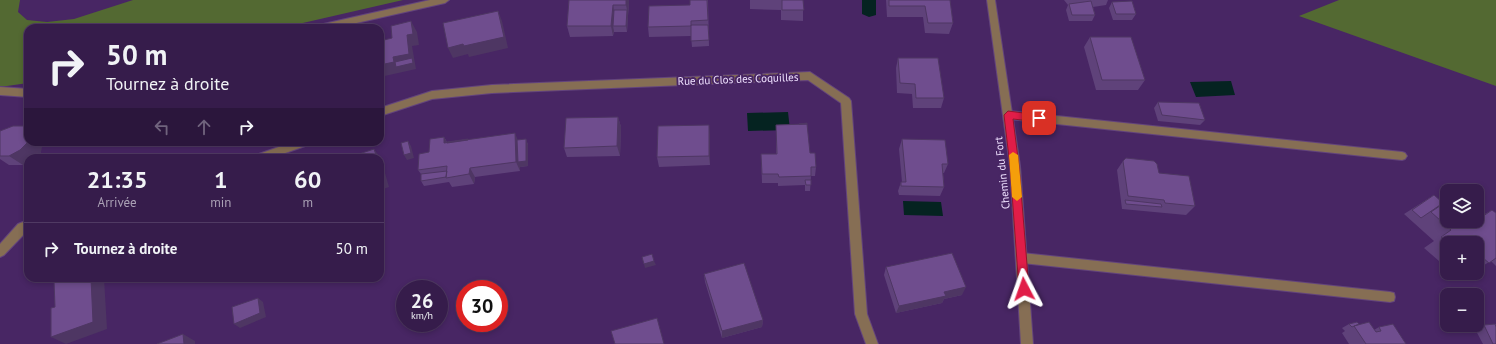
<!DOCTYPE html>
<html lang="fr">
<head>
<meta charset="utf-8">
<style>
  body { margin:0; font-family:"PT Sans",sans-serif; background:#3d2552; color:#f1f3f6; height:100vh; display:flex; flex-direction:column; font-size:15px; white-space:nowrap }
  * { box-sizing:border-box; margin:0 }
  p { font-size:13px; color:#aaa1b5 }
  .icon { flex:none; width:22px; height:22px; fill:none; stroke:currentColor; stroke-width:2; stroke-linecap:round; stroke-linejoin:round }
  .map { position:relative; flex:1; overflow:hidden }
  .panel { position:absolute; left:24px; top:154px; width:360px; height:128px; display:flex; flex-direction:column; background:#361c4b; border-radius:12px; box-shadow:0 2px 6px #0003,0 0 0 1px #503a63 }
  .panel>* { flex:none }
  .guide { position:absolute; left:24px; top:24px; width:360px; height:122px; border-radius:12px; box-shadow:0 2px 6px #0003,0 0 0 1px #503a63; background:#361c4b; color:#f1f3f6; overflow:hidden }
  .tools { position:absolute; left:1440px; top:184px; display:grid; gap:8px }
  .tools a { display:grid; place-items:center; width:44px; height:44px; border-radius:8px; background:#361c4b; box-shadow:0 2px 6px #0003,0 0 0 1px #503a63; font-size:20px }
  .speed { position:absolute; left:396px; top:280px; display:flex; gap:8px; font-size:20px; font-weight:700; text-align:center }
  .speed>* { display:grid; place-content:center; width:52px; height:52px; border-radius:50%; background:#361c4b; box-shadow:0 2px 6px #0003,0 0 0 1px #503a63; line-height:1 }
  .speed small { font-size:10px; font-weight:400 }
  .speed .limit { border:6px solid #d22; background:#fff; color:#111 }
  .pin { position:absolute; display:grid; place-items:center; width:34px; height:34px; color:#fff; margin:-17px; border-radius:8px; box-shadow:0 2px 6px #0006 }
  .me { position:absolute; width:44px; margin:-22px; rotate:356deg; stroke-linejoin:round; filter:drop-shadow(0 0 3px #0008) }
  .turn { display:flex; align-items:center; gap:14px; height:84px; padding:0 16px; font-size:18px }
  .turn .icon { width:52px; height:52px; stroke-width:2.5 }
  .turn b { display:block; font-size:28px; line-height:34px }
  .lanes { display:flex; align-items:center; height:38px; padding:0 16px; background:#0003; justify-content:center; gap:20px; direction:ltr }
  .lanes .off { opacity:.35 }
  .eta { display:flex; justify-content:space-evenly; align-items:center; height:68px; text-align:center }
  .eta b { font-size:24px; font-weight:700; line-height:28px }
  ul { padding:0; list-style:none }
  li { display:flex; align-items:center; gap:12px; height:52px; padding:0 16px; border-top:1px solid #503a63 }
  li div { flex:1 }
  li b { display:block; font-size:15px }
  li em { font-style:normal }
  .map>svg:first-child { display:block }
  .green { fill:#536932 }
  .water { fill:#052321 }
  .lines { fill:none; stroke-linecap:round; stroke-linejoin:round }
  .lane-casing { stroke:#63447d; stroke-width:2 }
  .street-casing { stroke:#63447d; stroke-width:2 }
  .lane { fill:#866e54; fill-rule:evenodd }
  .street { fill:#866e54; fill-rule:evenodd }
  .wall { fill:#5f427a }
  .shaded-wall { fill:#4e3663 }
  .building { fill:#6f4d8e; stroke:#4e3663 }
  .route { fill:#e11d48; stroke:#92132f }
  .slow { fill:#f59e0b }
  .labels { text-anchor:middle; stroke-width:4; stroke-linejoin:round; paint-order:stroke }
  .street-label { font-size:11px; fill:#efe1ff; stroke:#482664 }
</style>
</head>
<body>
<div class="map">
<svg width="1496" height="344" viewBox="0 0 1496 344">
  <rect width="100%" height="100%" fill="#482664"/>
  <path class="green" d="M0,0H20L18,12L27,20L47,22L74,19L133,0H403L281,28H28V83L0,87Z
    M1339,0H1496V86L1299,16Z"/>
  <path class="water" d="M862,0H876V15L869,17L862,14Z
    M1231,81L1235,95L1196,97L1190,82Z
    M788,112L790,130L748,131L747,113Z
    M903,201L941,202L943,216L904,215Z"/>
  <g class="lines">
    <g class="lane-casing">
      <path id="lane" d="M1008,111L1402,152L1405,153L1407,156L1405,159L1402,160L1008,119L1005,118L1003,115L1005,112Z
        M1022,253L1390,292L1394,293L1395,297L1394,301L1390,302L1022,263L1018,261L1017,258L1018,255Z"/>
    </g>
    <g class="street-casing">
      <path id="street" d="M430,0H449L445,3L334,28H315L319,25Z
        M987,0H995L1020,166L1033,344H1021L1010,166Z
        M810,72L849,98L851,101L867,314L878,344H866L855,314L841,103L808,80L492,93L432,99L380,116V108L432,91L492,85Z
        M0,87L28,89V97L0,95Z
        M293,142H310L308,145L271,158H254L256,155Z
        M28,220V230L4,255L0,257V244L18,224Z"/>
    </g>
    <use href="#lane" class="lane"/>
    <use href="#street" class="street"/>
  </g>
  <path class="wall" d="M569,0L629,3L628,16L627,32H614V31L613,36L570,37L567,26Z
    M708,0L709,46L692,47L691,36L649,37L648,27L690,5Z
    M750,0H803V21L781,20V10L750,9Z
    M886,0H950L953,23L949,34L925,33L923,17H887Z
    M1064,0H1108L1106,5L1093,7L1095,15L1092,21H1069L1066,10L1068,5Z
    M1112,2L1136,14L1132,20H1113L1109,8Z
    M1090,37L1145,80L1138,90H1096L1084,47Z
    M898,58L944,98L941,108H913L912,94L897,93L896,68Z
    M1158,102L1205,120L1200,125L1158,121L1154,108Z
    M618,117L621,127L620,156L567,157L564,148Z
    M776,125L810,153L816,167L815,176H811L810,191H805V185L778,186V183H762L761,154H776Z
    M24,126L28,129V142L41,152L35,158H28L23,165H9L0,159V131Z
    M710,134V165L659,167L657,157Z
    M444,137L447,142L468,140H518L526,139L528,145V166L520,167V171L475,177L474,184L452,187L449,182L424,186L421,181V174L418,170L429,152Z
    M902,139L948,164L944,173H943L944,187L940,196L899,195L898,191L901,182H902L899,149Z
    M1123,161L1159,173L1195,206L1186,215L1122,209L1117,170Z
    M1434,195L1443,203L1478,218L1492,210L1496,213V266L1491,261L1477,269V243H1447V262L1439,261L1424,248L1434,241L1404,214Z
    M886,267L962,295L944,299L942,303L896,313L884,275Z
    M704,274L763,320L762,327L722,338L705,282Z
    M1349,324H1359L1374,330L1379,327L1406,344H1349L1342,333L1345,331L1342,328Z
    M1495,324H1496V344H1483L1475,329L1484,325Z"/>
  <path class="shaded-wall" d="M626,0H629V3L628,16L627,32L626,26L627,10L626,5Z
    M613,5L615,16L613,26L614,31L613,36L611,26Z
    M498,11L502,21L508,48L469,57L468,54L453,58L448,48Z
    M411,21L417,32L419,45L412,46L416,69L380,77V65L393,57L407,35Z
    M618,117L621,127L620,156L617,146Z
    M709,125L710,134V165L709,156Z
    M515,133L519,143L526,139L528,145V166L520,167V171L516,162Z
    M444,137L450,147L444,143Z
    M28,140V142H43L41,152L35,158H28V162L23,165L9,156Z
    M408,141L411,146L414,158L407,160L404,155Z
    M374,149L381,159L389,187L380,190V158H377Z
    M470,168L475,177L474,184L469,174Z
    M654,261L656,265L645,268L644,264Z
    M91,278H104L107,329L66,344L51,337Z
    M966,287L962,295L944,299L942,303L896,313L899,306L944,292Z
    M258,298L263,302L266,317L240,328L234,324Z
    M763,320L762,327L722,338V331Z
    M183,334L195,341V344H184Z"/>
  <path class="building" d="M569,0H626V5H613L611,26H567Z
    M690,0H707L708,20L691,21V26L648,27L649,6L690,5Z
    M782,0H803L804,10H782Z
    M889,0H950L953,23H928L925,6H889Z
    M1091,1L1095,15H1072L1069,4Z
    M1132,1L1136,14H1116L1112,2Z
    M614,10H627L626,26H613Z
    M498,11L504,37L464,46L463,44L448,48L443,23Z
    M411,21L413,34L407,35L409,54L393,57L394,62L380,65V41L392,38L391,26Z
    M691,25H708L709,40L691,41Z
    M1090,37H1131L1145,80H1102Z
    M412,58L413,63L396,67L395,62Z
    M898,58H938L944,98H916L915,84L900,83Z
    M1158,102L1199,103L1205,120L1162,115Z
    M618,117L617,146L564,148L566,118Z
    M807,123V124H799Z
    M807,124L810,153H815L816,167H811V176L779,177L778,174H762L761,154H777L776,125Z
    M709,125V156L657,157L658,126Z
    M13,126H24L28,129V142L20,150L9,156H0V131Z
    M515,133L516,162L470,168L469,174L446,178L447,166L418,170L419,154L429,152L430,139L444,137V143Z
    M468,139V140L447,143V142Z
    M526,139V161L518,162L517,140Z
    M902,139L945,140L948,164H942L944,187L901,186V182H906Z
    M408,141L411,153L404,155L401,143Z
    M374,149L377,158H347Z
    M1126,158L1154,161L1157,164L1159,173L1189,176L1195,206L1165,203L1164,200L1128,196L1123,161Z
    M380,169L382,178L380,179Z
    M447,171L446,177L421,181V174Z
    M805,180H811V185H806Z
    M1434,195L1443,203L1421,218L1412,210Z
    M1125,200L1161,204L1162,207L1126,204Z
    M1447,201V221H1477V218L1479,219L1492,210L1496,213V258L1489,263L1477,253V243H1449L1441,237L1451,230L1431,212Z
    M952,253L966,287L944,292L946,296L899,306L886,267Z
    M652,254L654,261L644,264L642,257Z
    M744,263L763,320L722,331L704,274Z
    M63,278H91L93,322L51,337V308L55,307L54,281Z
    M258,298L260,313L234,324L232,307Z
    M657,318L664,344H615L611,331Z
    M1357,322L1359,324L1352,327L1349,324Z
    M1369,322L1376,332L1381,331L1379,327L1393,324L1406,344H1366L1354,326Z
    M1495,324L1496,327V344H1493L1484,325Z
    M183,334L184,344H157Z"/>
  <path class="route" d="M1008,111L1039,115L1044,118L1039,122L1013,119L1019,166L1029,289L1024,294L1019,289L1010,166L1004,115Z"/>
  <path class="slow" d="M1013,152L1018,155L1022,197L1017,201L1012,197L1009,155Z"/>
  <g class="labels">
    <g class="street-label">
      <text transform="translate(738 79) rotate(-2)" y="4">Rue du Clos des Coquilles</text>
      <text transform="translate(1002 173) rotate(-96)" y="4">Chemin du Fort</text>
    </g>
  </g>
</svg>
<div class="tools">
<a><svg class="icon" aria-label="layers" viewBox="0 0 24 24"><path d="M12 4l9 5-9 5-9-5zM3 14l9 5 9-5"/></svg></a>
<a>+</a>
<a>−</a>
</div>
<div class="speed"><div>26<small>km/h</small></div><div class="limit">30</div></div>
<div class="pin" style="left:1039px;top:118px;background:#d93025"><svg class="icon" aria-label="arrive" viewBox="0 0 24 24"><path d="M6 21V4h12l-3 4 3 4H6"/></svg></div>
<svg class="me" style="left:1024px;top:289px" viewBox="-20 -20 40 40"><path d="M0-17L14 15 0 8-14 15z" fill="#e11d48" stroke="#fff" stroke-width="4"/></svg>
<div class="guide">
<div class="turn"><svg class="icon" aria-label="right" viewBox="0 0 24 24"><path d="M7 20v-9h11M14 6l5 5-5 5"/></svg><div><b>50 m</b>Tournez à droite</div></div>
<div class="lanes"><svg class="icon off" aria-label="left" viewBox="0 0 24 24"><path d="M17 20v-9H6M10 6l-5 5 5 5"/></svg><svg class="icon off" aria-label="ahead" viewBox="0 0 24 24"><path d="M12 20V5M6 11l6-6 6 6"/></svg><svg class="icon" aria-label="right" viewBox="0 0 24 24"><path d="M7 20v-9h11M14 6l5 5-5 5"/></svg></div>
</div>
<section class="panel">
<div class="eta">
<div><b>21:35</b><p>Arrivée</p></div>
<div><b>1</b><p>min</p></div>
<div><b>60</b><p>m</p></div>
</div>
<ul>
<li><svg class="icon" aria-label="right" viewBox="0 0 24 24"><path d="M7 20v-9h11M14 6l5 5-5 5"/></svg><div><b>Tournez à droite</b></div><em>50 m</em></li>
</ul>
</section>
</div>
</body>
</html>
